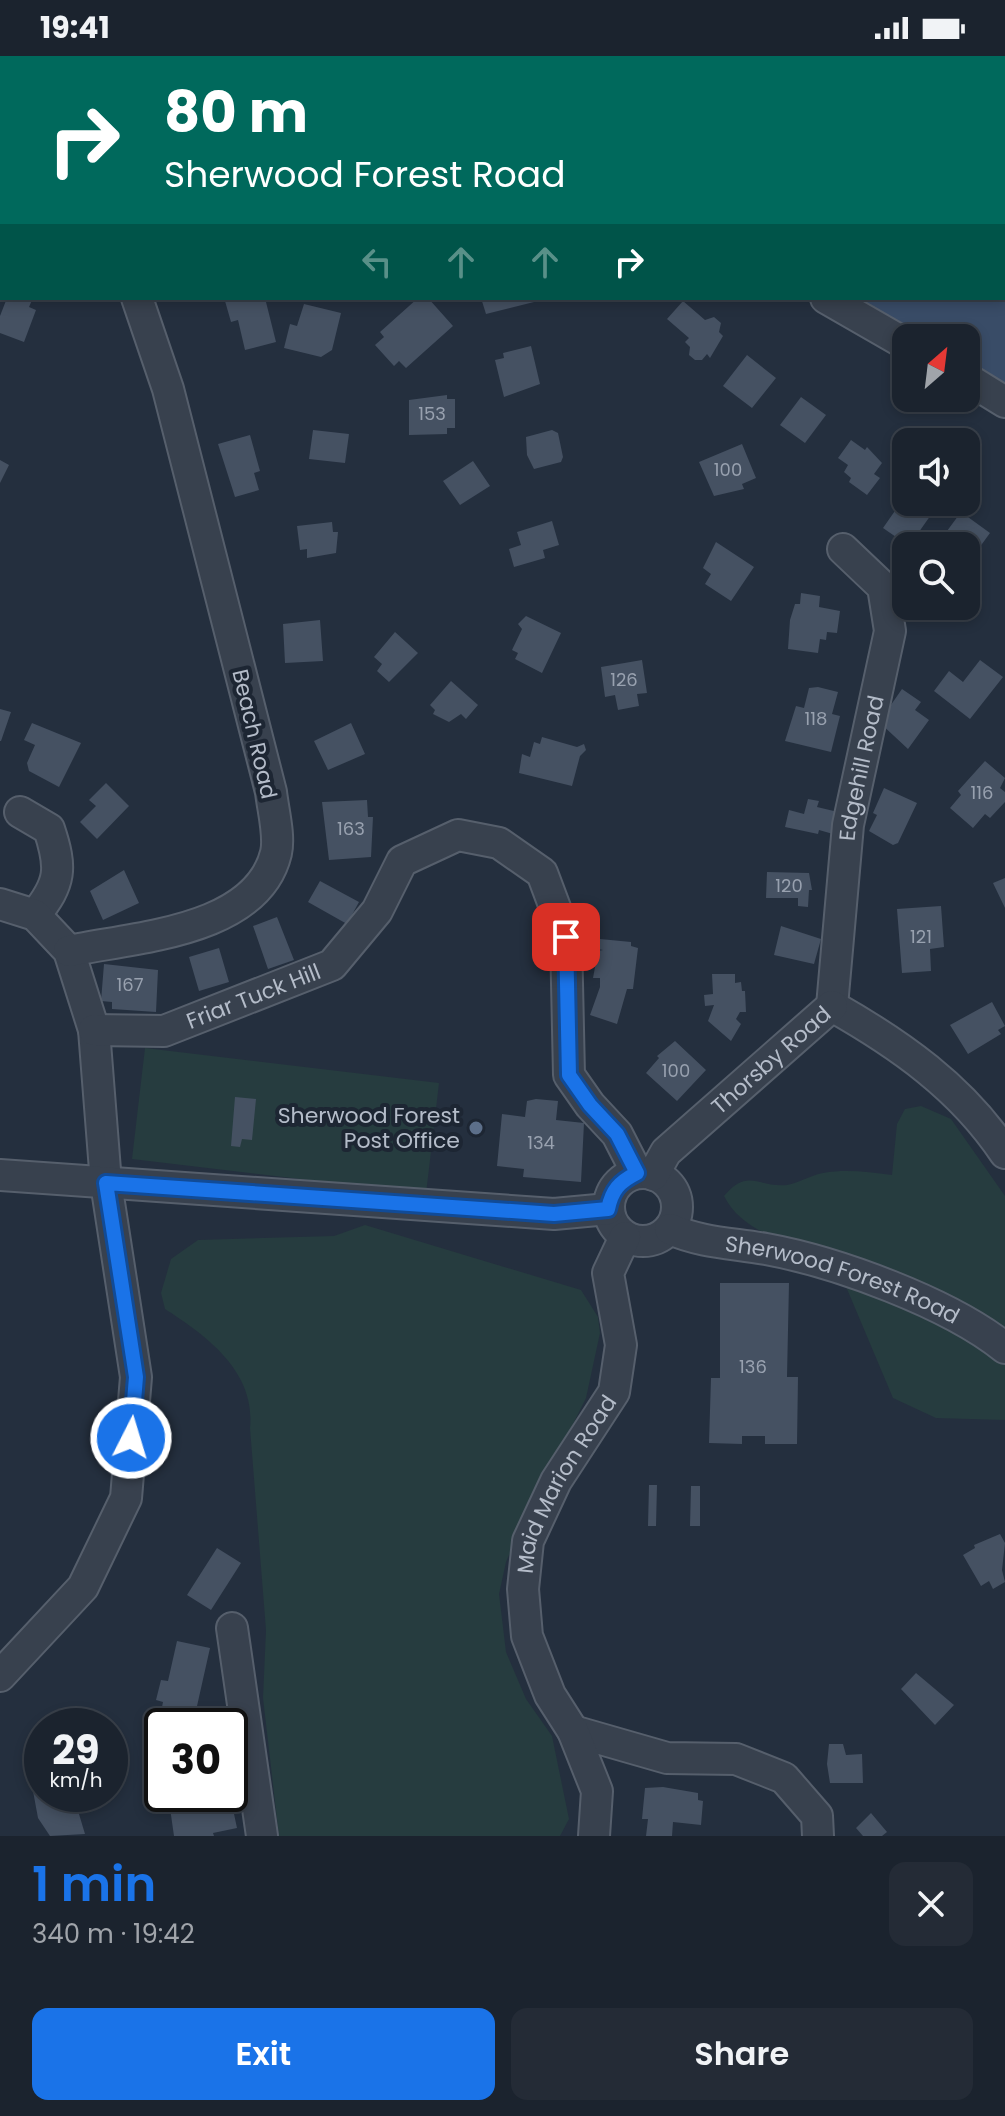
<!DOCTYPE html>
<html lang="en">
<head>
<meta charset="utf-8">
<style>
  body { margin:0; font-family:Poppins,sans-serif; background:#242b36; color:#f1f3f6; height:100vh; display:flex; flex-direction:column; font-size:30px; white-space:nowrap }
  * { box-sizing:border-box; margin:0 }
  p { font-size:26px; color:#a0a4aa }
  .icon { flex:none; width:44px; height:44px; fill:none; stroke:currentColor; stroke-width:2; stroke-linecap:round; stroke-linejoin:round }
  .map { position:relative; height:1780px; overflow:hidden }
  .drawer { display:flex; flex-direction:column; background:#1b232e; flex:1 }
  .drawer>* { flex:none }
  .top-card { position:absolute; left:0px; top:0px; width:1006px; height:244px; box-shadow:0 4px 12px #0003,0 0 0 2px #39404a; background:#00695c; color:#fff; overflow:hidden }
  .needle { width:52px; rotate:28deg }
  .controls { position:absolute; left:892px; top:268px; display:grid; gap:16px }
  .controls a { display:grid; place-items:center; width:88px; height:88px; border-radius:16px; background:#1b232e; box-shadow:0 4px 12px #0003,0 0 0 2px #39404a; font-size:40px }
  .speed { position:absolute; left:24px; top:1652px; display:flex; gap:16px; font-size:40px; font-weight:700; text-align:center }
  .speed>* { display:grid; place-content:center; width:104px; height:104px; border-radius:50%; background:#1b232e; box-shadow:0 4px 12px #0003,0 0 0 2px #39404a; line-height:1 }
  .speed small { font-size:20px; font-weight:400 }
  .speed .limit { border:4px solid #111; border-radius:12px; background:#fff; color:#111 }
  .pin { position:absolute; display:grid; place-items:center; width:68px; height:68px; color:#fff; margin:-34px; border-radius:16px; box-shadow:0 4px 12px #0006 }
  .me { position:absolute; width:88px; margin:-44px; rotate:5deg; stroke-linejoin:round; filter:drop-shadow(0 0 6px #0008) }
  .turn { display:flex; align-items:center; gap:28px; height:168px; padding:0 32px; font-size:36px }
  .turn .icon { width:104px; height:104px; stroke-width:2.5 }
  .turn b { display:block; font-size:56px; line-height:68px }
  .lanes { display:flex; align-items:center; height:76px; padding:0 32px; background:#0003; justify-content:center; gap:40px; direction:ltr }
  .lanes .off { opacity:.35 }
  .round { display:grid; place-items:center; flex:none; width:84px; height:84px; border-radius:16px; background:#242b36 }
  .overview { display:flex; align-items:center; justify-content:space-between; height:136px; padding:0 32px }
  h1 { font-size:48px; font-weight:600; line-height:60px; color:#1a73e8 }
  .cta { display:flex; gap:16px; margin-top:auto; padding:16px 32px }
  .cta a { flex:1; height:92px; border-radius:16px; background:#1a73e8; color:#fff; font-size:32px; font-weight:600; line-height:92px; text-align:center }
  .cta a+a { background:#242b36; color:#f1f3f6 }
  .status { display:flex; justify-content:space-between; align-items:center; height:56px; padding:0 40px; background:#1b232e; direction:ltr }
  .status svg { height:22px; fill:currentColor }
  .map>svg:first-child { display:block }
  .green { fill:#263c3f }
  .water { fill:#394c67 }
  .building { fill:#455162 }
  .lines { fill:none; stroke-linecap:round; stroke-linejoin:round }
  .minor-casing { stroke:#565f6c; stroke-width:34 }
  .minor { stroke:#38414e; stroke-width:30 }
  .route-casing { stroke:#114b97; stroke-width:20 }
  .route { stroke:#1a73e8; stroke-width:14 }
  .service-dot { fill:#5c6f8a; stroke:#1d2633; stroke-width:3 }
  .labels { text-anchor:middle; stroke-width:8; stroke-linejoin:round; paint-order:stroke }
  .number-label { font-size:18px; fill:#98a1af }
  .street-label { font-size:22px; fill:#b4bcc9; stroke:#1d2633 }
  .poi-label { font-size:22px; fill:#b4bcc9; stroke:#1d2633; text-anchor:end }
</style>
</head>
<body>
<div class="status"><b>19:41</b><svg viewBox="0 0 49 12"><path d="M0 12V9h3v3zM5 12V6h3v6zM10 12V3h3v9zM15 12V0h3v12zM26 1h20v11H26zM47 4h2v5h-2z"/></svg></div>
<div class="map">
<svg width="1005" height="1780" viewBox="0 0 1005 1780">
  <rect width="100%" height="100%" fill="#242f3e"/>
  <path class="green" d="M145,992L439,1027L426,1138L132,1103Z
    M921,1050L951,1063L1005,1140V1364L936,1362L893,1342L831,1195C791,1187 744,1179 724,1140C748,1111 758,1132 787,1129C799,1127 811,1119 823,1117C846,1113 868,1116 892,1119L897,1068L905,1053Z
    M365,1169L581,1234L598,1261L600,1277L586,1342L519,1476L506,1506L499,1538L506,1596L526,1643L552,1680L569,1763L560,1780H279L263,1642L266,1574L250,1372C256,1316 207,1280 165,1253L161,1237L171,1203L198,1184L334,1180Z"/>
  <path class="water" d="M497,0H1005V337L966,313V282H916L852,242H1004V2Z"/>
  <path class="building" d="M7,242H33L29,251L36,254L24,286L0,277V260Z
    M235,242H265L276,286L245,294L238,264L231,266L225,245Z
    M418,242H428L453,270L406,312L399,305L394,310L375,289L384,281L380,276Z
    M481,242H533L534,246L486,258Z
    M683,245L705,264L714,261L721,267L719,276L723,280L710,302L707,298L702,304H695L689,299L690,291L685,286L689,282L667,263Z
    M304,248L341,257L332,294L321,301L284,292L290,268L297,270Z
    M531,290L540,328L504,341L495,304L504,302L503,297Z
    M747,299L776,322L752,352L723,330Z
    M447,339V343H455V372H447V378L409,379V344Z
    M801,341L826,359L805,387L780,369Z
    M313,374L349,378L345,407L309,403Z
    M552,374L558,377L563,401L561,406L534,413L527,399L526,381Z
    M250,379L260,415L254,417L259,434L235,441L218,388Z
    M851,384L865,394L867,391L882,407L874,418L880,422L867,439L849,426L851,422L844,416L848,409L838,402Z
    M742,388L756,422L742,428L744,433L714,440L699,406Z
    M0,404L9,409L0,427Z
    M473,405L490,430L460,449L443,425Z
    M906,439V446H933L929,452L933,456L909,490L883,472Z
    M961,456L990,477L966,510V490H936Z
    M552,465L559,489L543,494L545,502L514,511L509,493L521,489L517,476Z
    M332,466L333,476H338L336,497L307,502V493L300,494L297,470Z
    M716,486L754,511L731,545L705,528L711,518L703,512Z
    M801,537L820,540L819,551L840,555L837,577L827,576L826,584L820,583L818,597L788,593L790,564L795,548H800Z
    M526,560L561,577L542,617L515,603L518,597L512,594L522,573L518,568Z
    M320,564L323,605L285,607L283,568Z
    M395,576L418,597L389,626L377,615L382,608L374,601Z
    M642,604L647,637L637,638L639,650L618,654L615,639L605,641L601,611Z
    M980,604L1003,621L970,663L934,635L949,615L963,626Z
    M451,625L478,649L466,663L461,658L449,666L433,658L435,654L430,649Z
    M818,631L838,636L832,658L840,660L831,696L785,685L796,650L804,652L809,632Z
    M902,633L921,646L915,654L929,664L908,693L879,666Z
    M0,653L11,656L1,685H0Z
    M32,667L81,687L59,731L29,715L27,707L35,689L24,684Z
    M351,667L365,698L328,714L314,685Z
    M542,681L577,691L584,688L586,694L580,700L572,730L519,717L522,698L530,701L534,686L540,688Z
    M985,705L1005,722L1000,732L1005,736V746L990,762L985,758L973,772L950,752L961,739L958,735Z
    M106,727L129,750L97,783L80,766L96,750L89,744Z
    M884,732L917,747L898,787L893,789L869,775L877,759L873,757Z
    M808,743L819,745L817,751L838,756L833,778L819,774L818,778L785,771L789,754L804,758Z
    M367,744L368,761H373L371,801L329,804L322,746Z
    M124,814L139,847L103,864L90,835Z
    M767,816L809,817L812,834H809L808,851L798,850V842H766Z
    M1005,822V852L993,827Z
    M320,825L359,846L347,868L308,846Z
    M941,850L944,891L930,893L931,915L902,917L897,853Z
    M277,861L294,904L268,913L253,870Z
    M781,870L821,883L814,908L774,899Z
    M600,883L631,886V890L638,892L633,933H627L617,968L590,959L600,931V922H593L598,895L603,894L598,893Z
    M219,892L229,926L199,935L189,901Z
    M104,908L158,914L156,956L112,953V946L101,945Z
    M712,918H735V927L741,926L742,935H745L746,956H740L736,963L741,968L731,985L708,965L714,949L705,950L704,939L713,938Z
    M992,946L1005,970L998,974L1001,978L968,998L950,969Z
    M675,985L706,1014L677,1045L646,1017L659,1002L657,1000Z
    M235,1041L256,1043L252,1084L242,1083L240,1091L231,1090Z
    M536,1043L558,1045L556,1064L584,1067L581,1126L523,1121L524,1113L497,1110L502,1058L525,1061L527,1045Z
    M720,1227H789L787,1321H798L797,1388H765V1380H742V1388L709,1387L711,1322H720Z
    M649,1429H657L656,1470H648Z
    M691,1430H700V1470H690Z
    M1000,1478L1005,1487L1002,1514L1005,1526L993,1533L989,1525L981,1530L963,1499L975,1492L974,1489Z
    M217,1492L241,1507L211,1554L187,1539Z
    M177,1585L210,1592L195,1659L162,1651L163,1646L156,1644L161,1624L168,1625Z
    M916,1617L954,1649L935,1669L901,1633Z
    M829,1688H843L846,1699L862,1698L863,1727H830L827,1708Z
    M663,1731L698,1737V1744L703,1745L701,1769L673,1766L672,1780H646L648,1763H642L645,1732Z
    M42,1732V1738H96L97,1742L76,1748L85,1778L50,1780L38,1762L33,1735Z
    M230,1739L237,1772L213,1777L214,1780H174L170,1752Z
    M871,1757L887,1776L882,1780H863L856,1772Z"/>
  <g class="lines">
    <g class="minor-casing">
      <g id="minor">
        <path d="M63,0L64,2"/>
        <path d="M467,0L469,2"/>
        <path d="M826,242L906,288"/>
        <path d="M966,322L1005,346"/>
        <path d="M20,756L49,773C62,812 61,827 35,859"/>
        <path d="M0,848L35,859L69,895L94,974L106,1127L136,1321L126,1442L83,1531L0,1620"/>
        <path d="M69,895C135,881 257,876 276,797C280,780 273,754 271,736L168,333L137,242"/>
        <path id="s1" d="M832,950L848,769L890,575L883,531L843,493"/>
        <path d="M832,950C899,988 961,1031 1005,1097"/>
        <path id="s2" d="M94,974L164,975L332,909L377,855L402,805L458,779L499,787L542,817L566,881L569,1019L590,1049L617,1078L637,1117"/>
        <circle cx="643" cy="1151" r="34"/>
        <path d="M0,1119L554,1158L608,1153"/>
        <path id="s3" d="M653,1119L666,1096L832,950"/>
        <path id="s4" d="M670,1173C702,1187 732,1187 766,1193C837,1206 949,1247 1005,1292"/>
        <path d="M232,1572L262,1780"/>
        <path d="M573,1675L667,1702L736,1703L784,1722L817,1760L818,1780"/>
        <path id="s5" d="M594,1780L597,1735L573,1675L550,1639L527,1580L523,1533L528,1485L556,1425L614,1336L621,1289L608,1217L625,1181"/>
      </g>
    </g>
    <use href="#minor" class="minor"/>
  </g>
  <g class="lines">
    <g class="route-casing">
      <path id="route" d="M131,1382L136,1321L106,1127L554,1158L608,1153C612,1134 619,1126 637,1117L617,1078L590,1049L569,1019L566,881"/>
    </g>
    <use href="#route" class="route"/>
  </g>
  <circle class="service-dot" cx="476" cy="1072" r="8"/>
  <g class="labels">
    <g class="number-label">
      <text x="432" y="364">153</text>
      <text x="728" y="420">100</text>
      <text x="624" y="630">126</text>
      <text x="816" y="669">118</text>
      <text x="982" y="743">116</text>
      <text x="351" y="779">163</text>
      <text x="789" y="836">120</text>
      <text x="921" y="887">121</text>
      <text x="130" y="935">167</text>
      <text x="676" y="1021">100</text>
      <text x="541" y="1093">134</text>
      <text x="753" y="1317">136</text>
    </g>
    <g class="street-label">
      <text transform="translate(255 678) rotate(77)" y="8">Beach Road</text>
      <text dy="8" stroke="none"><textPath href="#s1" startOffset="240">Edgehill Road</textPath></text>
      <text dy="8" stroke="none"><textPath href="#s2" startOffset="166">Friar Tuck Hill</textPath></text>
      <text dy="8" stroke="none"><textPath href="#s3" startOffset="166">Thorsby Road</textPath></text>
      <text dy="8" stroke="none"><textPath href="#s4" startOffset="180">Sherwood Forest Road</textPath></text>
      <text dy="8" stroke="none"><textPath href="#s5" startOffset="378">Maid Marion Road</textPath></text>
    </g>
    <g class="poi-label">
      <text x="460" y="1067">Sherwood Forest<tspan x="460" dy="25">Post Office</tspan></text>
    </g>
  </g>
</svg>
<div class="controls">
<a><svg class="needle" viewBox="-14 -14 28 28"><path d="M0-13l5 13h-10z" fill="#e53935"/><path d="M0 13l5-13h-10z" fill="#a0a4aa"/></svg></a>
<a><svg class="icon" aria-label="sound" viewBox="0 0 24 24"><path d="M4 9h4l5-4v14l-5-4H4zM17 9q2 3 0 6"/></svg></a>
<a><svg class="icon" aria-label="search" viewBox="0 0 24 24"><circle cx="10" cy="10" r="6"/><path d="M15 15l6 6"/></svg></a>
</div>
<div class="speed"><div>29<small>km/h</small></div><div class="limit">30</div></div>
<div class="pin" style="left:566px;top:881px;background:#d93025"><svg class="icon" aria-label="arrive" viewBox="0 0 24 24"><path d="M6 21V4h12l-3 4 3 4H6"/></svg></div>
<svg class="me" style="left:131px;top:1382px" viewBox="-20 -20 40 40"><circle r="17" fill="#1a73e8" stroke="#fff" stroke-width="3"/><path d="M0-11L8 9 0 5-8 9z" fill="#fff"/></svg>
<div class="top-card">
<div class="turn"><svg class="icon" aria-label="right" viewBox="0 0 24 24"><path d="M7 20v-9h11M14 6l5 5-5 5"/></svg><div><b>80 m</b>Sherwood Forest Road</div></div>
<div class="lanes"><svg class="icon off" aria-label="left" viewBox="0 0 24 24"><path d="M17 20v-9H6M10 6l-5 5 5 5"/></svg><svg class="icon off" aria-label="ahead" viewBox="0 0 24 24"><path d="M12 20V5M6 11l6-6 6 6"/></svg><svg class="icon off" aria-label="ahead" viewBox="0 0 24 24"><path d="M12 20V5M6 11l6-6 6 6"/></svg><svg class="icon" aria-label="right" viewBox="0 0 24 24"><path d="M7 20v-9h11M14 6l5 5-5 5"/></svg></div>
</div>
</div>
<section class="drawer">
<div class="overview"><div><h1>1 min</h1><p>340 m · 19:42</p></div><a class="round"><svg class="icon" aria-label="close" viewBox="0 0 24 24"><path d="M6 6l12 12M18 6L6 18"/></svg></a></div>
<div class="cta"><a>Exit</a><a>Share</a></div>
</section>
</body>
</html>
